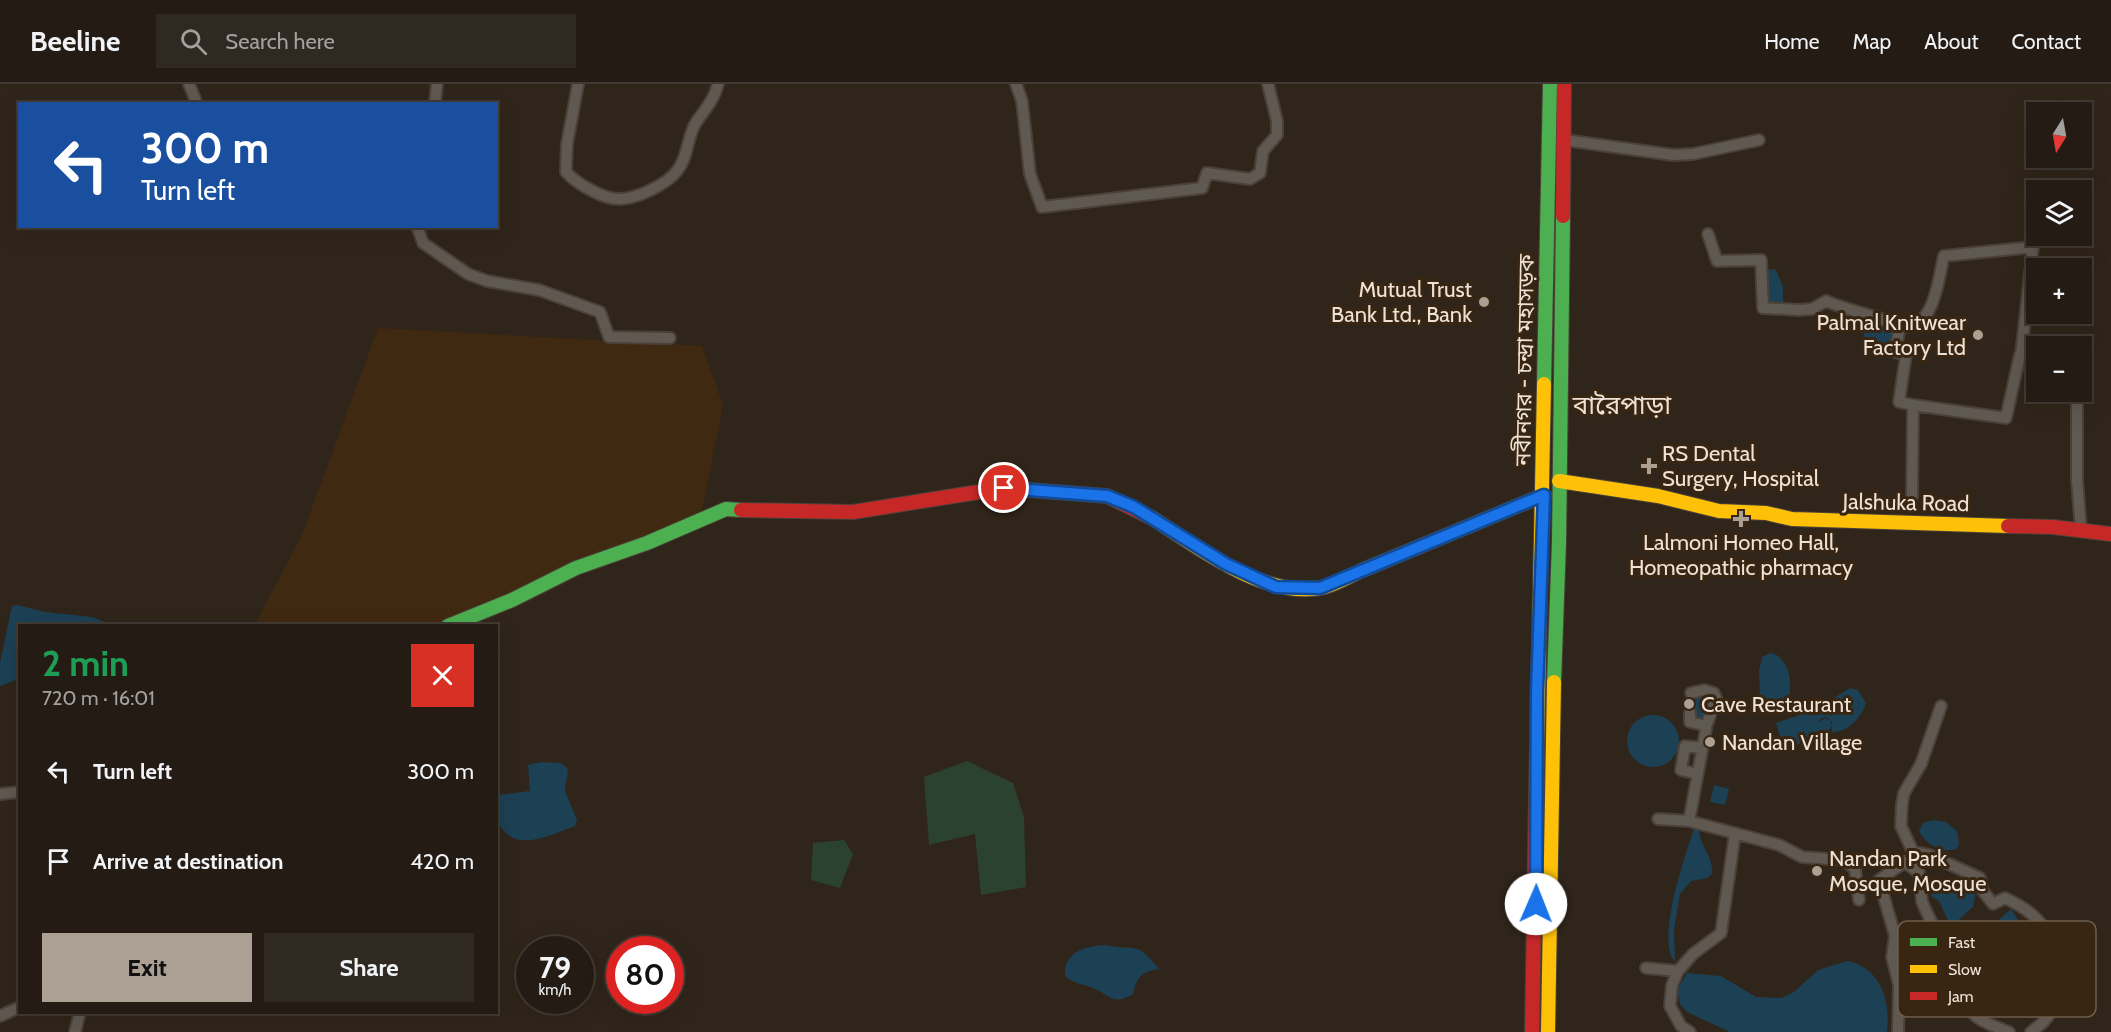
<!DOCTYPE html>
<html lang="en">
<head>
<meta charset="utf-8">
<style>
  body { margin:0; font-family:Cabin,"Noto Sans Bengali",sans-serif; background:#302922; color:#f1f3f6; height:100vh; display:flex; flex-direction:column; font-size:22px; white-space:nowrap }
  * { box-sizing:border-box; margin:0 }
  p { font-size:20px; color:#a3a1a0 }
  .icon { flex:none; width:33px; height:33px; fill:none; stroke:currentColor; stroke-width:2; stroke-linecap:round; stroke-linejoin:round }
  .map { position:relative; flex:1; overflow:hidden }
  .side { position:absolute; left:18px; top:540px; width:480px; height:390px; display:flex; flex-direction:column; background:#241c14; border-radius:0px; box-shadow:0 6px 24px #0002,0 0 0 2px #413a34 }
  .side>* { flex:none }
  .hud { position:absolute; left:18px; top:18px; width:480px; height:126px; border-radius:0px; box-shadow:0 6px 24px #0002,0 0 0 2px #413a34; background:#1a4fa0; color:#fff; overflow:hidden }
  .needle { width:39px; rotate:191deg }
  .tools { position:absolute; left:2026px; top:18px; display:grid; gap:12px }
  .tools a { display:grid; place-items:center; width:66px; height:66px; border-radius:0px; background:#241c14; box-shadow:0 6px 24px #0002,0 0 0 2px #413a34; font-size:30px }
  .speed { position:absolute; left:516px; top:852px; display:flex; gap:12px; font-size:30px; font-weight:700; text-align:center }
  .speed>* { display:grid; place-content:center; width:78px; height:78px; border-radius:50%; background:#241c14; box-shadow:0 6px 24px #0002,0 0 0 2px #413a34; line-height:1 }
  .speed small { font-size:15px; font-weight:400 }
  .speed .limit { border:9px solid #d22; background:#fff; color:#111 }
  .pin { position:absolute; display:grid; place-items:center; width:51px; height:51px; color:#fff; margin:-26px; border:3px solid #fff; border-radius:50%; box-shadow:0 2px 6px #0007 }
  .me { position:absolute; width:66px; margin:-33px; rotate:1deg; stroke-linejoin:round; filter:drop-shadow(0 0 4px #0008) }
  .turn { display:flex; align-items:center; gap:21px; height:126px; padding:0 24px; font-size:27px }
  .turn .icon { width:78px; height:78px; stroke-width:2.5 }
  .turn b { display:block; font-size:42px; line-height:51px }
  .round { display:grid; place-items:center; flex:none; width:63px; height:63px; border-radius:0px; background:#302922 }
  .head { display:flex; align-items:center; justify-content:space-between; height:102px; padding:0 24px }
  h1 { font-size:36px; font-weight:700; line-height:45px; color:#1e9e55 }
  .primary-button { display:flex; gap:12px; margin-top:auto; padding:12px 24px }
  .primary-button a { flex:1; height:69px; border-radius:0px; background:#aca094; color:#111; font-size:24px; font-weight:700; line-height:69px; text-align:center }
  .primary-button a+a { background:#302922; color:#f1f3f6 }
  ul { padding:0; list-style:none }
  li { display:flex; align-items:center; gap:18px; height:90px; padding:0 24px }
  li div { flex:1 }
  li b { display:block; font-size:22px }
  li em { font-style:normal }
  header { display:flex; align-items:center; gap:36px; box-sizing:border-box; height:84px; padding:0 30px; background:#241c14; border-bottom:2px solid #413a34 }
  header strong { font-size:28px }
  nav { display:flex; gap:33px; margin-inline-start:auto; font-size:21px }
  .search { width:420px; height:54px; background:#302922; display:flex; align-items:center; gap:15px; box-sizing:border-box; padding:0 21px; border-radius:0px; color:#a3a1a0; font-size:22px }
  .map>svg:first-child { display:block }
  .built { fill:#3f2910 }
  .green { fill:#2b4230 }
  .water { fill:#1c4054 }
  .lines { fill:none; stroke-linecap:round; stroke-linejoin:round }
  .street-casing { stroke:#4a4138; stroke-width:14 }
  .fast-casing { stroke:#4a4138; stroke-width:16 }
  .slow-casing { stroke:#4a4138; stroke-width:16 }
  .jam-casing { stroke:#4a4138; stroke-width:16 }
  .street { stroke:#605951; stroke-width:10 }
  .fast { stroke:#4caf50; stroke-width:14 }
  .slow { stroke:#ffc107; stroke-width:14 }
  .jam { stroke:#c62828; stroke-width:14 }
  .route-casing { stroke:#114b97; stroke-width:15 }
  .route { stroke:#1a73e8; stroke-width:10 }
  .poi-dot { fill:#aca094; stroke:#382612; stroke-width:2 }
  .labels { text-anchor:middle; stroke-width:6; stroke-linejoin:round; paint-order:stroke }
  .poi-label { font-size:22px; fill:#eee2d6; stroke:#382612; text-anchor:start }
  .street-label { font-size:22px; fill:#eee2d6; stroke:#382612 }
  .quarter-label { font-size:26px; fill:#eee2d6; stroke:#382612 }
  .key { fill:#382612; stroke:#6f5e4d; stroke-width:1.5 }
  .key-label { font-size:16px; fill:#eee2d6 }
</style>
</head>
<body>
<header>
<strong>Beeline</strong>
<div class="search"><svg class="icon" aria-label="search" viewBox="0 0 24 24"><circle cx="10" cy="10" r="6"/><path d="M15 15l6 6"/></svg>Search here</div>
<nav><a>Home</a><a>Map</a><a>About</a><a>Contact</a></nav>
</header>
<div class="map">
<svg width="2111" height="948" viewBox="0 0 2111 948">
  <rect width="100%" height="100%" fill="#30251a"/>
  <path class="built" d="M378,244L702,262L723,321L701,432L441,541L249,542L255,540L302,451Z"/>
  <path class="green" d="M967,677L1013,699L1024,733L1026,803L981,811L975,750L929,761L924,693Z
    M844,756L853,770L840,804L811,796L813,759Z"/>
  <path class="water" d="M1768,185L1776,186L1783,203V221H1770L1767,217Z
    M1878,236L1895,244L1892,265L1887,268L1869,265L1863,257L1865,243Z
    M18,521L45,528L92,533L112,541L20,542L19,595L0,602V579L12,522Z
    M1770,569C1790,571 1795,606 1786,621L1775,626L1765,627L1760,621L1759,586L1762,573Z
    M1850,604L1858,606L1866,619C1862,633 1847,649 1832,648V638L1826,633L1820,635L1818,639L1825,634L1830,637L1832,642L1828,647H1822L1819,653L1797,661L1780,652L1776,639L1814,626Z
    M1697,609L1712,611L1705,639L1691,635Z
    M1627 657a26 26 0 1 1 52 0a26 26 0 1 1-52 0Z
    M541,678L561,679L568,685L565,707L577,736L575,742C559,748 525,764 510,752C505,749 501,743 497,738V711L530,707L528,681Z
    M1714,701L1729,705L1725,721L1710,718Z
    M1933,736L1946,738L1957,747L1959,760L1957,765C1942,770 1925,760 1919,747L1923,739Z
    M1695,742L1699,744C1699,762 1714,772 1712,790L1707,794L1691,797L1680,810L1674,845L1675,878C1655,856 1686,769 1695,742Z
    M1936,801L1958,804L1977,801L1973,823L1954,840L1950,841L1939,817L1931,812Z
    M2011,825L2022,842L2011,852L1996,838Z
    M1105,861C1137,868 1135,855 1159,885C1142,887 1136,894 1133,910C1113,922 1111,912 1095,905C1083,899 1075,901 1065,892C1063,868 1086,862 1105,861Z
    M1847,877C1881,883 1891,918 1887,948H1730L1687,928L1680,920L1677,906L1687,889L1721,892L1756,913L1781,914L1794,908L1818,886Z"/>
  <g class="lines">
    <g class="street-casing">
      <path id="street" d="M189,0L197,20
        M578,0L567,60L566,88C577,100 603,115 619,115C636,115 666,101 677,87C688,73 687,55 695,40C704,26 714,17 718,0
        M1016,0L1022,17L1030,90L1042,123L1202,104L1207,89L1250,95L1260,89L1263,67L1277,51V37L1268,0
        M435,20L437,0
        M1564,56L1673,71L1693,70L1759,56
        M417,142L423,159L468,190L487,197L539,206L600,228L609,253L670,254
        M1708,150L1717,177L1761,176L1763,224L1799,226L1812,225L1826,217C1851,228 1876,231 1900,242L1895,268L1906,271L1899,318L1913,321
        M1900,242C1935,248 1938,194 1944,172L2033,163L2037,134
        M2021,271L2033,163
        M2077,308V395L2081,446
        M1912,413L1913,321L2006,334L2020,271L2037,273
        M1691,609L1704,606L1714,609L1716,614L1707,640
        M1941,622L1921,680L1904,709L1902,720L1901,742L1913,768L1929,771L1980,794L1983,807L1993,820L2005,814C2024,823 2041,834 2050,854C2057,868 2056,908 2052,924C2049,935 2039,942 2031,948
        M1690,629V638L1703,641
        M1697,690L1681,686L1685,662L1702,664
        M0,710L20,708
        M1658,735L1689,737L1779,761L1802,773L1844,776L1855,785L1859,816
        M1689,737L1706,645
        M1646,884L1678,887
        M0,932L20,923
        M75,948L80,928
        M1690,948L1681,942L1670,922L1672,901L1678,887L1693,870L1721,849L1735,749
        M1898,948L1899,901L1892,873L1895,852L1879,796L1905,778L1919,789L1922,818L1941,859L1946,875L1966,883C1970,894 1969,900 1961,909C1972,936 1983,938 2009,948"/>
    </g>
    <g class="fast-casing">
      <path id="fast" d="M1544,300L1550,0
        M1363,486L1544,411
        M448,542L512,516L576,484L647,459L726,425L741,426
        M1554,598L1559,458L1563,132"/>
    </g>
    <g class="slow-casing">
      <path id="slow" d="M1559,397L1658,412L1719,427L1766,429L1792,435L2008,442
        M1152,434C1198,463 1262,514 1320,504C1334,502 1349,492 1363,486
        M1536,714L1544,300
        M1548,948L1554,598"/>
    </g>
    <g class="jam-casing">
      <path id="jam" d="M1563,132L1564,0
        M741,426L853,428L1004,404L1107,412L1152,434
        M2008,442L2053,443L2111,450
        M1532,948L1536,714"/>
    </g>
    <use href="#street" class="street"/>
    <use href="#fast" class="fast"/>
    <use href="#slow" class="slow"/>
    <use href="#jam" class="jam"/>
  </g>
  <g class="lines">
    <g class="route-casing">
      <path id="route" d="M1004,404L1107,412L1134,423L1226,480L1276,503L1320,504L1544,411L1537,606L1536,820"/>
    </g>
    <use href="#route" class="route"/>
  </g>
  <g class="poi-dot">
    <circle cx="1484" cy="218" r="6"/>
    <circle cx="1978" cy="251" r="6"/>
    <path d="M1646 373h6v6h6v6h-6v6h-6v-6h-6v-6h6z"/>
    <path d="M1738 426h6v6h6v6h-6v6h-6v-6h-6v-6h6z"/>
    <circle cx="1689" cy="620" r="6"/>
    <circle cx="1710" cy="658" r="6"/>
    <circle cx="1817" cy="787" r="6"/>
  </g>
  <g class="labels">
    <g class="poi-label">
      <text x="1472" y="213" text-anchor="end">Mutual Trust<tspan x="1472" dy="25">Bank Ltd., Bank</tspan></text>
      <text x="1966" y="246" text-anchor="end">Palmal Knitwear<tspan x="1966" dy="25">Factory Ltd</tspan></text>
      <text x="1662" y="377">RS Dental<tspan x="1662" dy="25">Surgery, Hospital</tspan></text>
      <text x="1741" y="466" text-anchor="middle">Lalmoni Homeo Hall,<tspan x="1741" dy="25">Homeopathic pharmacy</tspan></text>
      <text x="1701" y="628">Cave Restaurant</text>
      <text x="1722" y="666">Nandan Village</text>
      <text x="1829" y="782">Nandan Park<tspan x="1829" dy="25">Mosque, Mosque</tspan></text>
    </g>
    <g class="street-label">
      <text transform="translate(1524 276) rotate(-89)" y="8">নবীনগর - চন্দ্রা মহাসড়ক</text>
      <text transform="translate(1906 418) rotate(1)" y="8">Jalshuka Road</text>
    </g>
    <g class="quarter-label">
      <text x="1622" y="330">বারৈপাড়া</text>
    </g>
  </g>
  <rect x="1898" y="837" width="198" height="96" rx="9" class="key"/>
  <rect x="1910" y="854" width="27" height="8" fill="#4caf50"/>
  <rect x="1910" y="881" width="27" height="8" fill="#ffc107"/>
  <rect x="1910" y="908" width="27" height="8" fill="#c62828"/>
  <g class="key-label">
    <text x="1948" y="864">Fast</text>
    <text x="1948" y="891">Slow</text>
    <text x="1948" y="918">Jam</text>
  </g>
</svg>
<div class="tools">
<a><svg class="needle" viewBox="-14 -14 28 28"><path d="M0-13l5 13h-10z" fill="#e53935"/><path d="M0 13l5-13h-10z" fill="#a3a1a0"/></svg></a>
<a><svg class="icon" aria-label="layers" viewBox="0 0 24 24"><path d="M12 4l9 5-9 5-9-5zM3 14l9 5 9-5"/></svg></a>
<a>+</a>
<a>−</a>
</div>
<div class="speed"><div>79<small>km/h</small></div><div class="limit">80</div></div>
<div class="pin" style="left:1004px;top:404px;background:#d93025"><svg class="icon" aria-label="arrive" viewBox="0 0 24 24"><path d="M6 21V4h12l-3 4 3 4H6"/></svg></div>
<svg class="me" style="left:1536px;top:820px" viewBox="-20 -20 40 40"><circle r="19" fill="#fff"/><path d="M0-13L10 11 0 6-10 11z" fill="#1a73e8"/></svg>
<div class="hud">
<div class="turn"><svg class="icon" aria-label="left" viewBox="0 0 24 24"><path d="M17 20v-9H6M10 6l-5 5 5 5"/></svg><div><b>300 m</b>Turn left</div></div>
</div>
<section class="side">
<div class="head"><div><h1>2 min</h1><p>720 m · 16:01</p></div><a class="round" style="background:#d93025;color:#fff"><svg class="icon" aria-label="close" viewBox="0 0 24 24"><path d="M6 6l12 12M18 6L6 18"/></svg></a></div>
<ul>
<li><svg class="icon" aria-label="left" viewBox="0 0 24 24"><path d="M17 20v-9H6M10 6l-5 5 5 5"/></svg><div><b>Turn left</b></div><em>300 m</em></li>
<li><svg class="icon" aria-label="arrive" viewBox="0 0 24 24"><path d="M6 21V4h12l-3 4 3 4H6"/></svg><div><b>Arrive at destination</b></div><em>420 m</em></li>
</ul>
<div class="primary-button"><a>Exit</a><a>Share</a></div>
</section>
</div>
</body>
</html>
